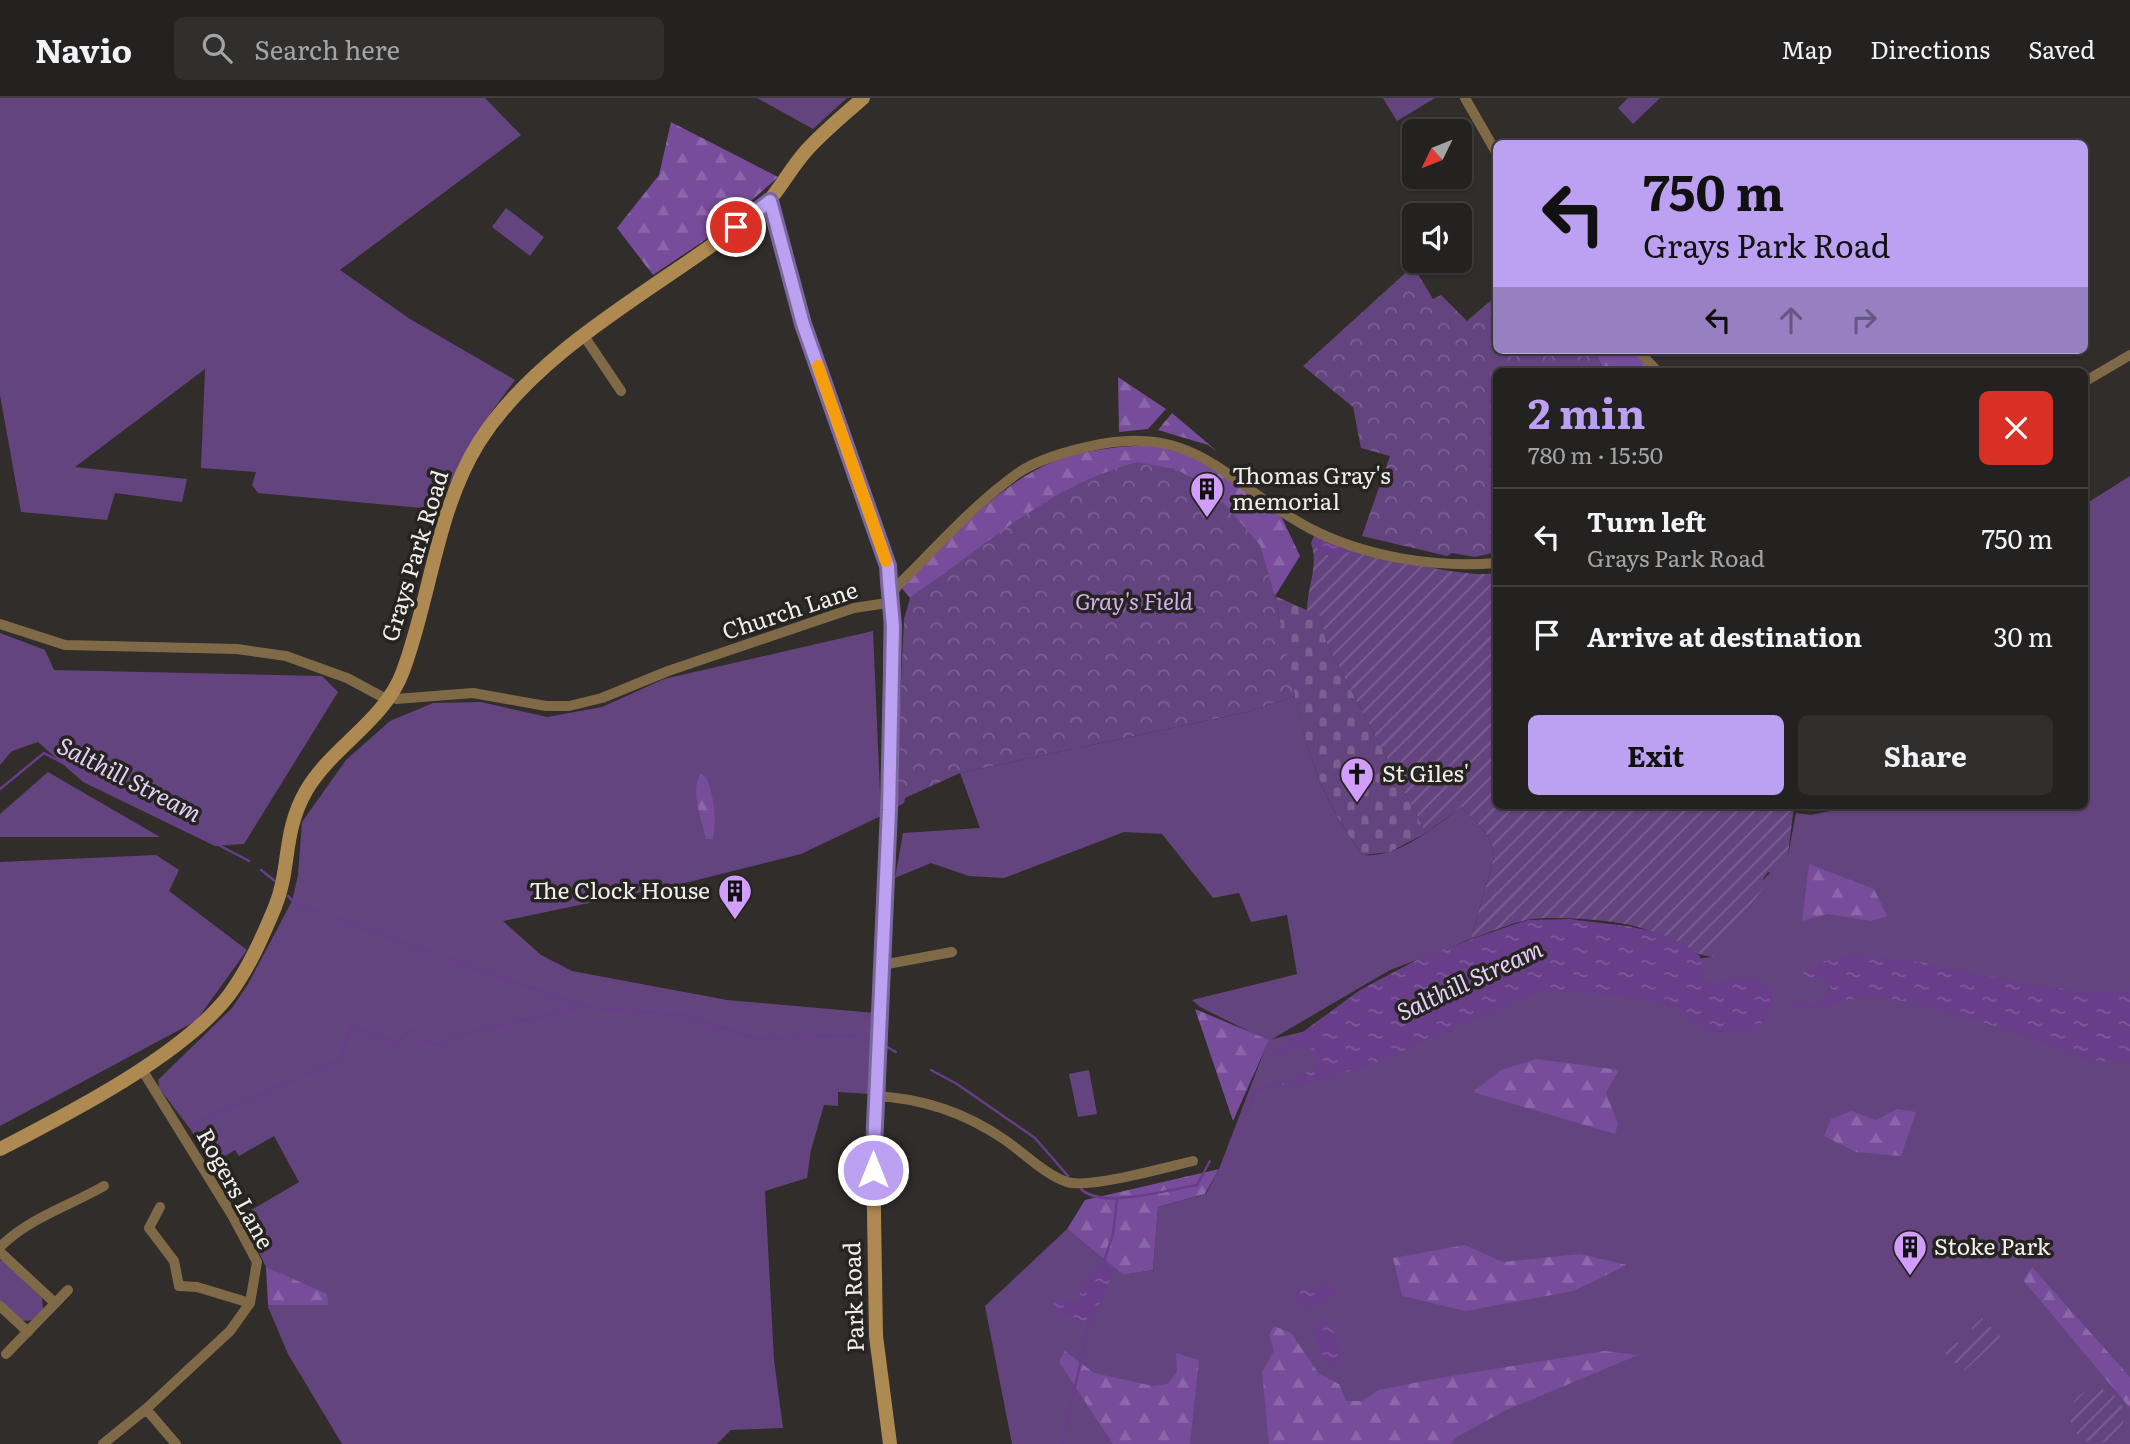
<!DOCTYPE html>
<html lang="en">
<head>
<meta charset="utf-8">
<style>
  body { margin:0; font-family:Literata,serif; background:#302f2d; color:#f1f3f6; height:100vh; display:flex; flex-direction:column; font-size:26px; white-space:nowrap }
  * { box-sizing:border-box; margin:0 }
  p { font-size:23px; color:#a3a4a5 }
  .icon { flex:none; width:38px; height:38px; fill:none; stroke:currentColor; stroke-width:2; stroke-linecap:round; stroke-linejoin:round }
  .map { position:relative; flex:1; overflow:hidden }
  .panel { position:absolute; left:1493px; top:270px; width:595px; height:441px; display:flex; flex-direction:column; background:#242220; border-radius:10px; box-shadow:0 2px 5px #0004,0 0 0 2px #413f3e }
  .panel>* { flex:none }
  .banner { position:absolute; left:1493px; top:42px; width:595px; height:214px; border-radius:10px; box-shadow:0 2px 5px #0004,0 0 0 2px #413f3e; background:#bca0f2; color:#111; overflow:hidden }
  .needle { width:46px; rotate:227deg }
  .fabs { position:absolute; left:1402px; top:21px; display:grid; gap:14px }
  .fabs a { display:grid; place-items:center; width:70px; height:70px; border-radius:10px; background:#242220; box-shadow:0 2px 5px #0004,0 0 0 2px #413f3e; font-size:35px }
  .pin { position:absolute; display:grid; place-items:center; width:60px; height:60px; color:#fff; margin:-30px; border:4px solid #fff; border-radius:50%; box-shadow:0 2px 7px #0007 }
  .me { position:absolute; width:77px; margin:-38px; rotate:0deg; stroke-linejoin:round; filter:drop-shadow(0 0 5px #0008) }
  .turn { display:flex; align-items:center; gap:24px; height:147px; padding:0 35px; font-size:32px }
  .turn .icon { width:91px; height:91px; stroke-width:2.5 }
  .turn b { display:block; font-size:49px; line-height:60px }
  .lanes { display:flex; align-items:center; height:66px; padding:0 35px; background:#0003; justify-content:center; gap:35px; direction:ltr }
  .lanes .off { opacity:.35 }
  .round { display:grid; place-items:center; flex:none; width:74px; height:74px; border-radius:10px; background:#302f2d }
  .overview { display:flex; align-items:center; justify-content:space-between; height:119px; padding:0 35px }
  h1 { font-size:42px; font-weight:700; line-height:52px; color:#bca0f2 }
  .button { display:flex; gap:14px; margin-top:auto; padding:14px 35px }
  .button a { flex:1; height:80px; border-radius:10px; background:#bca0f2; color:#111; font-size:28px; font-weight:700; line-height:80px; text-align:center }
  .button a+a { background:#302f2d; color:#f1f3f6 }
  ul { padding:0; list-style:none }
  li { display:flex; align-items:center; gap:21px; height:98px; padding:0 35px; border-top:2px solid #413f3e }
  li div { flex:1 }
  li b { display:block; font-size:26px }
  li em { font-style:normal }
  header { display:flex; align-items:center; gap:42px; box-sizing:border-box; height:98px; padding:0 35px; background:#242220; border-bottom:2px solid #413f3e }
  header strong { font-size:33px }
  nav { display:flex; gap:38px; margin-inline-start:auto; font-size:24px }
  .search { width:490px; height:63px; background:#302f2d; display:flex; align-items:center; gap:18px; box-sizing:border-box; padding:0 24px; border-radius:10px; color:#a3a4a5; font-size:26px }
  .map>svg:first-child { display:block }
  .grass { fill:#64447e }
  .forest { fill:url(#forest-firs) }
  .cemetery { fill:url(#cemetery-stones) }
  .park { fill:url(#park-crowns) }
  .garden { fill:url(#garden-furrows) }
  .water { fill:url(#water-ripples) }
  .lines { fill:none; stroke-linecap:round; stroke-linejoin:round }
  .stream { stroke:#683d89; stroke-width:2.5 }
  .street { stroke:#806947; stroke-width:10 }
  .secondary { stroke:#ae8952; stroke-width:14 }
  .route-casing { stroke:#7a689d; stroke-width:18 }
  .route { stroke:#bca0f2; stroke-width:12 }
  .slow { stroke:#f59e0b; stroke-width:12 }
  .labels { text-anchor:middle; stroke-width:7; stroke-linejoin:round; paint-order:stroke }
  .poi-label { font-size:23px; fill:#f1efed; stroke:#262420; text-anchor:start }
  .street-label { font-size:23px; fill:#f1efed; stroke:#262420 }
  .park-label { font-size:23px; font-style:italic; fill:#d3b1f1; stroke:#262420 }
  .water-label { font-size:24px; font-style:italic; fill:#e5cffa; stroke:#262420 }
</style>
</head>
<body>
<header>
<strong>Navio</strong>
<div class="search"><svg class="icon" aria-label="search" viewBox="0 0 24 24"><circle cx="10" cy="10" r="6"/><path d="M15 15l6 6"/></svg>Search here</div>
<nav><a>Map</a><a>Directions</a><a>Saved</a></nav>
</header>
<div class="map">
<svg width="2130" height="1346" viewBox="0 0 2130 1346">
  <defs>
    <pattern id="forest-firs" width="22" height="20" patternUnits="userSpaceOnUse" patternTransform="scale(1.75)"><rect width="22" height="20" fill="#774c9a"/><path d="M5 1l3.5 6h-7zM16 11l3.5 6h-7z" fill="#8b66a8"/></pattern>
    <pattern id="cemetery-stones" width="16" height="16" patternUnits="userSpaceOnUse" patternTransform="scale(1.75)"><rect width="16" height="16" fill="#64447e"/><path d="M2 7V4a2 2 0 0 1 4 0v3zM10 15v-3a2 2 0 0 1 4 0v3z" fill="#7b5f91"/></pattern>
    <pattern id="park-crowns" width="20" height="18" patternUnits="userSpaceOnUse" patternTransform="scale(1.75)"><rect width="20" height="18" fill="#64447e"/><path d="M2 6a3 3 0 1 1 6 0M12 15a3 3 0 1 1 6 0" fill="none" stroke="#7b5f91"/></pattern>
    <pattern id="garden-furrows" width="10" height="10" patternUnits="userSpaceOnUse" patternTransform="scale(1.75)"><rect width="10" height="10" fill="#64447e"/><path d="M-1 1l2-2M0 10L10 0M9 11l2-2" fill="none" stroke="#7b5f91"/></pattern>
    <pattern id="water-ripples" width="26" height="14" patternUnits="userSpaceOnUse" patternTransform="scale(1.75)"><rect width="26" height="14" fill="#683d89"/><path d="M2 4q2-2 4 0t4 0M15 11q2-2 4 0t4 0" fill="none" stroke="#7e599a"/></pattern>
  </defs>
  <rect width="100%" height="100%" fill="#302d2a"/>
  <path class="grass" d="M0,0H485L521,37L340,172L410,221L515,282L492,313L438,406L422,410L258,395L252,387L256,374L201,370L205,271L75,369L187,381L182,404L115,395L107,422L21,414L0,297Z
    M757,0H847L813,31Z
    M1383,0H1435L1397,23Z
    M1628,0H1660L1633,26L1618,10Z
    M506,110L544,139L530,158L492,129Z
    M2130,378V1346H1012L985,1208L1067,1131L1123,1177L1153,1172L1158,1109L1206,1096L1219,1071L1268,943L1200,909L1192,902L1297,876L1287,817L1251,824L1239,795L1213,800L1162,736L1124,734L1004,780L969,778L931,765L895,780L903,735L980,730L960,675L1247,614L1295,598C1307,656 1326,710 1363,757C1399,760 1433,730 1461,709C1475,724 1494,737 1494,759L1471,841L1390,872L1272,941L1535,879L1712,859L1763,791V782L1788,757L1796,715L1811,717L1858,707H2084V407Z
    M873,533L881,718L801,756L689,784L503,823L541,857L572,873L727,902L875,915L870,996L838,994V1008L824,1007L811,1052L807,1080L765,1093L774,1262L783,1330L731,1332L717,1346H342L288,1256L268,1209L277,1176L266,1169L241,1118L299,1084L274,1038L239,1058L235,1052L210,1067L191,1032L159,990L158,982L232,910L248,886L292,803L298,777L302,724L346,662L390,623L433,605L481,604L547,619L602,609L664,581Z
    M0,535L45,552L54,572L322,578L338,594L244,746L215,748L83,684L38,644L12,653L0,667Z
    M48,674L160,739H0V716Z
    M156,757L179,772L169,793L247,852L196,923L0,1028V764Z
    M1089,972L1097,1016L1078,1019L1069,976Z
    M0,1162L4,1163L42,1200L43,1212L34,1222L22,1223L0,1203Z"/>
  <path class="forest" d="M671,24L778,79L714,136L653,177L617,130L659,77Z
    M1595,252H1634L1650,273H1604Z
    M1118,279L1166,311L1148,331L1119,334Z
    M1172,315L1218,354L1208,347L1158,332Z
    M1156,347L1210,365L1282,420L1300,458L1275,498L1269,485L1053,400L910,500L900,488C945,447 998,385 1055,363C1088,351 1121,348 1156,347Z
    M700,676L706,679C714,699 717,719 713,741H706C702,722 690,694 700,676Z
    M1809,766L1874,791L1887,818L1871,823L1828,816L1802,823Z
    M1195,911L1269,942L1233,1023Z
    M1537,961L1619,972L1606,995L1618,1026L1615,1036L1473,994L1501,972Z
    M1897,1011L1916,1014L1901,1058L1856,1054L1824,1038L1831,1021L1851,1013L1876,1022Z
    M1219,1071L1205,1096L1158,1109L1153,1172L1123,1177L1067,1131L1085,1102Z
    M1465,1147L1503,1164L1580,1156L1627,1167L1573,1193L1466,1213L1402,1198L1393,1160Z
    M266,1169L327,1196L328,1207H268Z
    M2032,1169L2130,1279V1310L2023,1182Z
    M1274,1228L1291,1235L1319,1276L1339,1286L1346,1303H1361L1379,1292L1439,1280L1604,1253L1638,1257L1504,1313L1457,1339L1450,1346H1269L1262,1274L1274,1253L1269,1237Z
    M1065,1253L1094,1275L1153,1288L1168,1286L1177,1274L1176,1255L1199,1262L1190,1346H1113L1059,1264Z"/>
  <path class="cemetery" d="M1275,498L1320,518L1327,546L1426,735L1390,754L1363,757C1302,679 1294,591 1275,498Z"/>
  <path class="park" d="M1413,168L1433,201L1441,197L1467,223L1496,198V252H1595L1604,273H1496V454L1475,459L1452,455L1447,458L1362,438L1390,358L1361,350L1353,309L1303,268Z
    M1138,364L1175,371L1209,388L1260,447L1275,498L1295,598L1247,614L960,675L905,700L904,705L895,710L904,521L910,500C981,451 1052,385 1138,364Z"/>
  <path class="garden" d="M1314,438C1353,451 1459,482 1496,475V707H1794L1788,757L1774,776L1768,774L1763,781V791L1713,859C1690,857 1667,839 1644,831C1622,822 1550,817 1527,822C1508,826 1489,835 1471,841L1494,759C1494,737 1475,724 1461,709L1426,735L1327,546L1320,518L1307,513C1307,489 1319,468 1311,445Z
    M1982,1220L2001,1239L1964,1273L1945,1255L1956,1244L1965,1248L1974,1239L1972,1230Z
    M2070 1318a27 27 0 1 1 54 0a27 27 0 1 1-54 0Z"/>
  <path class="water" d="M1315,441L1354,452L1332,460L1312,447Z
    M1570,821C1615,828 1663,826 1700,858L1703,883C1730,888 1750,867 1772,892V908L1764,915V923L1751,934H1712L1704,932L1674,910L1637,899L1551,893L1533,896L1373,966L1305,986H1280L1315,971L1319,960L1308,948H1299L1273,960L1270,958L1360,892L1424,858L1515,826L1528,822Z
    M1847,858C1945,856 2029,901 2130,892V964L2108,962L2098,966C2028,939 1957,912 1882,899C1849,894 1821,919 1788,907L1786,901L1813,908L1830,896C1833,877 1818,878 1804,882L1803,873L1816,865Z
    M1103,1163L1111,1169L1113,1178L1090,1225L1060,1215L1053,1206L1058,1201L1079,1204L1081,1187Z
    M1323,1185L1333,1188L1337,1196L1335,1199L1308,1211L1297,1206L1295,1197L1298,1193L1315,1191Z
    M1321,1222L1331,1225L1339,1247L1338,1263L1332,1268L1322,1259L1313,1231Z"/>
  <g class="lines">
    <path class="stream" d="M0,691L44,655L249,763
      M261,772L275,783
      M288,798L296,806L321,815
      M330,818L432,855
      M442,858L584,909L684,917L755,941L863,937L872,941
      M887,949L896,954
      M931,972L957,986L1035,1040L1068,1078
      M303,978L340,962L351,929L399,945L411,931L421,943L444,947L454,938L584,909
      M1246,1017L1257,991L1281,986
      M191,1026L294,982
      M1081,1091C1102,1112 1170,1091 1197,1087L1210,1063
      M1103,1166L1113,1136L1117,1102
      M1062,1346L1090,1223"/>
    <path class="street" d="M1465,0L1496,54
      M584,238L621,293
      M1638,252L1657,273
      M2084,284L2130,257
      M0,526L65,547L237,551L286,558L347,580L388,602
      M394,597L396,601L473,595L546,608H569L602,600L668,573L854,510L887,505L898,487C936,450 974,406 1018,375C1037,362 1065,354 1087,349C1198,322 1226,387 1311,431C1366,459 1435,470 1496,465
      M882,867L952,854
      M874,998C921,1000 966,1015 1005,1042C1024,1055 1044,1076 1067,1084C1089,1091 1167,1069 1193,1063
      M160,1109L149,1130L174,1163L179,1188L197,1189L250,1205
      M0,1149C29,1120 69,1108 104,1088
      M0,1154L55,1205
      M0,1208L28,1234
      M6,1256L68,1192
      M146,1311L176,1346
      M103,1346L146,1311L230,1233L250,1205L257,1164L232,1117L141,970"/>
    <path class="secondary" d="M770,103L803,226L888,468L891,500L889,712L873,1053L876,1238L890,1346
      M0,1051C68,1016 183,957 229,897C249,870 262,840 275,809C291,770 282,735 306,693C332,648 385,623 403,573C431,498 436,413 479,344C542,245 667,186 757,114C778,97 788,73 806,53C823,34 844,17 863,0"/>
  </g>
  <g class="lines">
    <g class="route-casing">
      <path id="route" d="M736,129L770,103L803,226L888,468L889,484L893,528L889,712L873,1072"/>
    </g>
    <use href="#route" class="route"/>
    <path class="slow" d="M818,268L886,463"/>
  </g>
  <defs>
    <g id="building-pin" transform="scale(1.75)"><path d="M0 17L-7.5 6A9.5 9.5 0 1 1 7.5 6Z" fill="#d19dfe" stroke="#262420"/><path d="M-4-6H4V6H1V3H-1V6H-4ZM-2.5-4.3h1.7v1.8h-1.7ZM.8-4.3h1.7v1.8H.8ZM-2.5-1h1.7V.8h-1.7ZM.8-1h1.7V.8H.8Z" fill="#111"/></g>
    <g id="church-pin" transform="scale(1.75)"><path d="M0 17L-7.5 6A9.5 9.5 0 1 1 7.5 6Z" fill="#d19dfe" stroke="#262420"/><path d="M-1.2-6h2.4v3.5h3.3v2.4h-3.3V6h-2.4V-.1h-3.3v-2.4h3.3Z" fill="#111"/></g>
  </defs>
  <g fill-rule="evenodd">
    <use href="#building-pin" x="1207" y="391"/>
    <use href="#church-pin" x="1357" y="676"/>
    <use href="#building-pin" x="735" y="793"/>
    <use href="#building-pin" x="1910" y="1149"/>
  </g>
  <g class="labels">
    <g class="poi-label">
      <text x="1232" y="386">Thomas Gray's<tspan x="1232" dy="26">memorial</tspan></text>
      <text x="1382" y="684">St Giles'</text>
      <text x="710" y="801" text-anchor="end">The Clock House</text>
      <text x="1934" y="1157">Stoke Park</text>
    </g>
    <g class="street-label">
      <text transform="translate(415 458) rotate(-73)" y="8">Grays Park Road</text>
      <text transform="translate(790 513) rotate(-18)" y="8">Church Lane</text>
      <text transform="translate(235 1091) rotate(61)" y="8">Rogers Lane</text>
      <text transform="translate(854 1199) rotate(-92)" y="8">Park Road</text>
    </g>
    <g class="park-label">
      <text x="1134" y="512">Gray's Field</text>
    </g>
    <g class="water-label">
      <text transform="translate(129 682) rotate(27)" y="8">Salthill Stream</text>
      <text transform="translate(1470 883) rotate(-25)" y="8">Salthill Stream</text>
    </g>
  </g>
</svg>
<div class="fabs">
<a><svg class="needle" viewBox="-14 -14 28 28"><path d="M0-13l5 13h-10z" fill="#e53935"/><path d="M0 13l5-13h-10z" fill="#a3a4a5"/></svg></a>
<a><svg class="icon" aria-label="sound" viewBox="0 0 24 24"><path d="M4 9h4l5-4v14l-5-4H4zM17 9q2 3 0 6"/></svg></a>
</div>
<div class="pin" style="left:736px;top:129px;background:#d93025"><svg class="icon" aria-label="arrive" viewBox="0 0 24 24"><path d="M6 21V4h12l-3 4 3 4H6"/></svg></div>
<svg class="me" style="left:873px;top:1072px" viewBox="-20 -20 40 40"><circle r="17" fill="#bca0f2" stroke="#fff" stroke-width="3"/><path d="M0-11L8 9 0 5-8 9z" fill="#fff"/></svg>
<div class="banner">
<div class="turn"><svg class="icon" aria-label="left" viewBox="0 0 24 24"><path d="M17 20v-9H6M10 6l-5 5 5 5"/></svg><div><b>750 m</b>Grays Park Road</div></div>
<div class="lanes"><svg class="icon" aria-label="left" viewBox="0 0 24 24"><path d="M17 20v-9H6M10 6l-5 5 5 5"/></svg><svg class="icon off" aria-label="ahead" viewBox="0 0 24 24"><path d="M12 20V5M6 11l6-6 6 6"/></svg><svg class="icon off" aria-label="right" viewBox="0 0 24 24"><path d="M7 20v-9h11M14 6l5 5-5 5"/></svg></div>
</div>
<section class="panel">
<div class="overview"><div><h1>2 min</h1><p>780 m · 15:50</p></div><a class="round" style="background:#d93025;color:#fff"><svg class="icon" aria-label="close" viewBox="0 0 24 24"><path d="M6 6l12 12M18 6L6 18"/></svg></a></div>
<ul>
<li><svg class="icon" aria-label="left" viewBox="0 0 24 24"><path d="M17 20v-9H6M10 6l-5 5 5 5"/></svg><div><b>Turn left</b><p>Grays Park Road</p></div><em>750 m</em></li>
<li><svg class="icon" aria-label="arrive" viewBox="0 0 24 24"><path d="M6 21V4h12l-3 4 3 4H6"/></svg><div><b>Arrive at destination</b></div><em>30 m</em></li>
</ul>
<div class="button"><a>Exit</a><a>Share</a></div>
</section>
</div>
</body>
</html>
